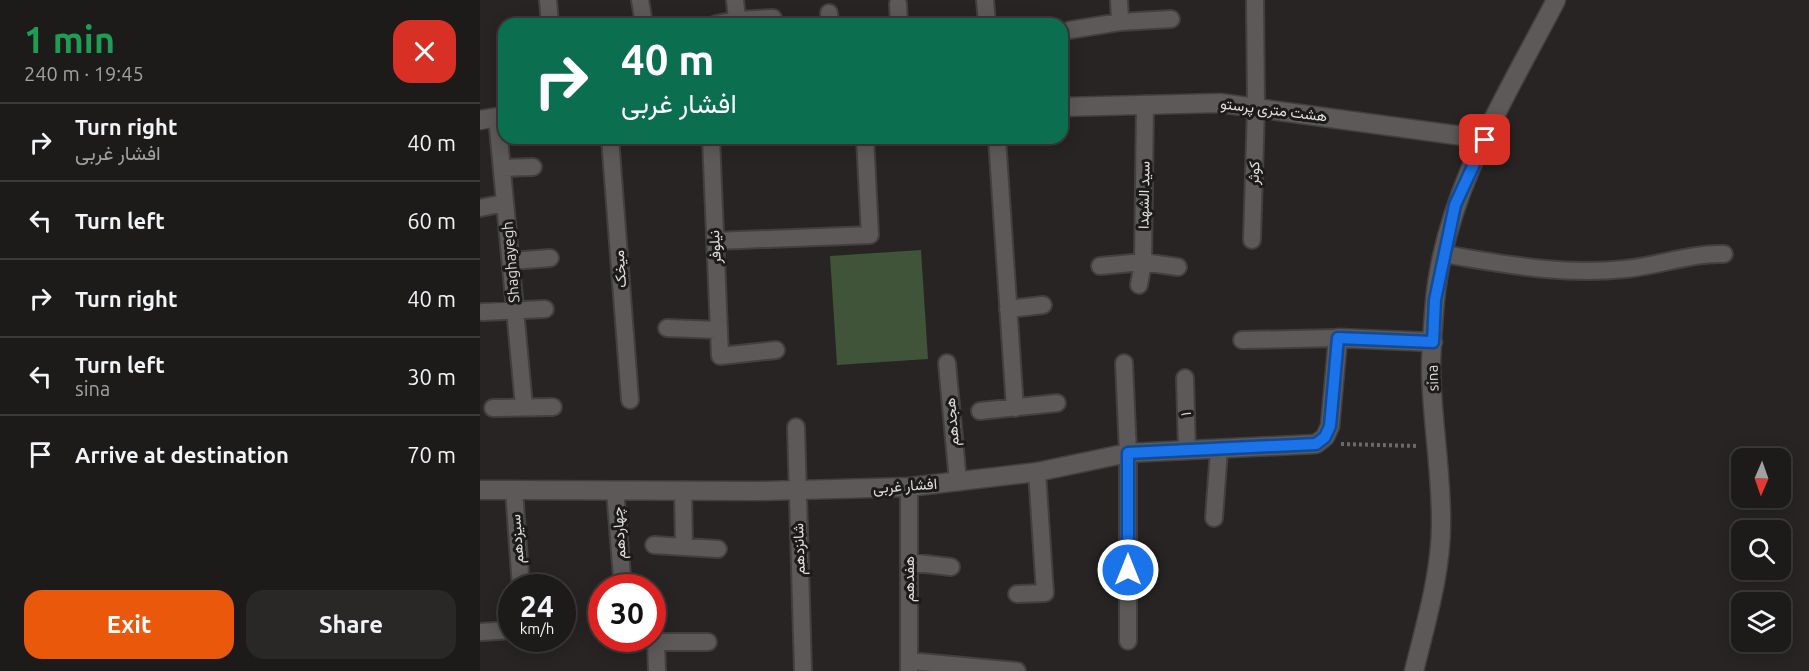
<!DOCTYPE html>
<html lang="en">
<head>
<meta charset="utf-8">
<style>
  body { margin:0; font-family:Ubuntu,Vazirmatn,sans-serif; background:#2a2827; color:#f1f3f6; height:100vh; display:flex; flex-direction:column; font-size:22px; white-space:nowrap }
  * { box-sizing:border-box; margin:0 }
  p { font-size:20px; color:#a0a1a2 }
  .icon { flex:none; width:33px; height:33px; fill:none; stroke:currentColor; stroke-width:2; stroke-linecap:round; stroke-linejoin:round }
  .map { position:relative; flex:1; overflow:hidden }
  .panel { display:flex; flex-direction:column; background:#1d1b1a; width:480px }
  .panel>* { flex:none }
  .hud { position:absolute; left:18px; top:18px; width:570px; height:126px; border-radius:18px; box-shadow:0 3px 15px #0003,0 0 0 2px #3b3939; background:#0b6e4f; color:#fff; overflow:hidden }
  .needle { width:39px; rotate:182deg }
  .fabs { position:absolute; left:1251px; top:448px; display:grid; gap:12px }
  .fabs a { display:grid; place-items:center; width:60px; height:60px; border-radius:12px; background:#1d1b1a; box-shadow:0 3px 15px #0003,0 0 0 2px #3b3939; font-size:30px }
  .speed { position:absolute; left:18px; top:574px; display:flex; gap:12px; font-size:30px; font-weight:700; text-align:center }
  .speed>* { display:grid; place-content:center; width:78px; height:78px; border-radius:50%; background:#1d1b1a; box-shadow:0 3px 15px #0003,0 0 0 2px #3b3939; line-height:1 }
  .speed small { font-size:15px; font-weight:400 }
  .speed .limit { border:9px solid #d22; background:#fff; color:#111 }
  .pin { position:absolute; display:grid; place-items:center; width:51px; height:51px; color:#fff; margin:-26px; border-radius:12px; box-shadow:0 3px 9px #0006 }
  .me { position:absolute; width:66px; margin:-33px; rotate:0deg; stroke-linejoin:round; filter:drop-shadow(0 0 4px #0008) }
  .turn { display:flex; align-items:center; gap:21px; height:126px; padding:0 24px; font-size:27px }
  .turn .icon { width:78px; height:78px; stroke-width:2.5 }
  .turn b { display:block; font-size:42px; line-height:51px }
  .round { display:grid; place-items:center; flex:none; width:63px; height:63px; border-radius:18px; background:#2a2827 }
  .overview { display:flex; align-items:center; justify-content:space-between; height:102px; padding:0 24px }
  h1 { font-size:36px; font-weight:700; line-height:45px; color:#1e9e55 }
  .primary-button { display:flex; gap:12px; margin-top:auto; padding:12px 24px }
  .primary-button a { flex:1; height:69px; border-radius:18px; background:#ea580c; color:#fff; font-size:24px; font-weight:700; line-height:69px; text-align:center }
  .primary-button a+a { background:#2a2827; color:#f1f3f6 }
  ul { padding:0; list-style:none }
  li { display:flex; align-items:center; gap:18px; height:78px; padding:0 24px; border-top:2px solid #3b3939 }
  li div { flex:1 }
  li b { display:block; font-size:22px }
  li em { font-style:normal }
  main { display:flex; flex:1; min-height:0 }
  .map>svg:first-child { display:block }
  .green { fill:#3f5439 }
  .lines { fill:none; stroke-linecap:round; stroke-linejoin:round }
  .minor-casing { stroke:#42403f; stroke-width:20 }
  .tertiary-casing { stroke:#42403f; stroke-width:21 }
  .path { stroke:#6c6968; stroke-width:4; stroke-dasharray:3 3; stroke-linecap:butt }
  .minor { stroke:#5c5958; stroke-width:16 }
  .tertiary { stroke:#5c5958; stroke-width:18 }
  .route-casing { stroke:#114b97; stroke-width:15 }
  .route { stroke:#1a73e8; stroke-width:10 }
  .labels { text-anchor:middle; stroke-width:6; stroke-linejoin:round; paint-order:stroke }
  .street-label { font-size:15px; fill:#dfdddc; stroke:#1d1b1a }
</style>
</head>
<body>
<main>
<section class="panel">
<div class="overview"><div><h1>1 min</h1><p>240 m · 19:45</p></div><a class="round" style="background:#d93025;color:#fff"><svg class="icon" aria-label="close" viewBox="0 0 24 24"><path d="M6 6l12 12M18 6L6 18"/></svg></a></div>
<ul>
<li><svg class="icon" aria-label="right" viewBox="0 0 24 24"><path d="M7 20v-9h11M14 6l5 5-5 5"/></svg><div><b>Turn right</b><p>افشار غربی</p></div><em>40 m</em></li>
<li><svg class="icon" aria-label="left" viewBox="0 0 24 24"><path d="M17 20v-9H6M10 6l-5 5 5 5"/></svg><div><b>Turn left</b></div><em>60 m</em></li>
<li><svg class="icon" aria-label="right" viewBox="0 0 24 24"><path d="M7 20v-9h11M14 6l5 5-5 5"/></svg><div><b>Turn right</b></div><em>40 m</em></li>
<li><svg class="icon" aria-label="left" viewBox="0 0 24 24"><path d="M17 20v-9H6M10 6l-5 5 5 5"/></svg><div><b>Turn left</b><p>sina</p></div><em>30 m</em></li>
<li><svg class="icon" aria-label="arrive" viewBox="0 0 24 24"><path d="M6 21V4h12l-3 4 3 4H6"/></svg><div><b>Arrive at destination</b></div><em>70 m</em></li>
</ul>
<div class="primary-button"><a>Exit</a><a>Share</a></div>
</section>
<div class="map">
<svg width="1329" height="671" viewBox="0 0 1329 671">
  <rect width="100%" height="100%" fill="#272423"/>
  <path class="green" d="M441,250L448,359L357,365L350,256Z"/>
  <g class="lines">
    <g class="minor-casing">
      <path id="minor" d="M68,0L70,24
        M160,0L164,24
        M255,0L257,20
        M505,0L507,24
        M639,0L640,22
        M418,4L419,24
        M349,13L350,24
        M236,24L257,20L293,18
        M590,30L640,22L691,19
        M17,117L44,406
        M130,138L150,400
        M231,138L240,356L296,350
        M517,138L535,408
        M22,168L53,167
        M0,208L25,203
        M772,240L776,107L775,0
        M235,241L390,235L385,138
        M963,254C1025,264 1082,276 1145,269C1178,266 1210,253 1244,254
        M31,261L70,258
        M620,266L663,262L698,267
        M659,285L663,262L665,104
        M528,309L563,305
        M3,312L65,309
        M187,328L239,330
        M762,340L858,338
        M467,363L478,482
        M644,363L648,453V641
        M705,378L707,450
        M13,408L73,407
        M500,411L577,403
        M316,427L323,671
        M34,490L41,588
        M135,490L142,577
        M203,490L204,546
        M734,518L739,450
        M174,545L238,549
        M429,562L471,567
        M537,594L565,593L557,472
        M0,632L32,630
        M429,661L537,671
        M177,671L176,642H228
        M429,671V487"/>
    </g>
    <g class="tertiary-casing">
      <path id="tertiary" d="M582,107L740,103L1005,139
        M0,120L24,116
        M0,490L279,491L429,487L557,472L648,453L836,444L845,437L850,426L858,338L953,342
        M934,671C946,622 962,570 961,519C961,469 952,420 951,370C951,347 953,324 955,301C965,192 1027,95 1076,0"/>
    </g>
    <path class="path" d="M861,444L938,446"/>
    <use href="#minor" class="minor"/>
    <use href="#tertiary" class="tertiary"/>
  </g>
  <g class="lines">
    <g class="route-casing">
      <path id="route" d="M648,570V453L836,444L845,437L850,426L858,338L953,342L955,300L975,205L1005,140"/>
    </g>
    <use href="#route" class="route"/>
  </g>
  <g class="labels">
    <g class="street-label">
      <text transform="translate(794 110) rotate(7)" y="5">هشت متری پرستو</text>
      <text transform="translate(774 173) rotate(-88)" y="5">کوثر</text>
      <text transform="translate(664 195) rotate(-89)" y="5">سید الشهدا</text>
      <text transform="translate(235 247) rotate(-93)" y="5">نیلوفر</text>
      <text transform="translate(31 262) rotate(-95)" y="5">Shaghayegh</text>
      <text transform="translate(140 269) rotate(-94)" y="5">میخک</text>
      <text transform="translate(953 378) rotate(-92)" y="5">sina</text>
      <text transform="translate(706 414) rotate(-92)" y="5">۱</text>
      <text transform="translate(472 422) rotate(-95)" y="5">هجدهم</text>
      <text transform="translate(425 486) rotate(-4)" y="5">افشار غربی</text>
      <text transform="translate(139 533) rotate(-94)" y="5">چهاردهم</text>
      <text transform="translate(37 539) rotate(-94)" y="5">سیزدهم</text>
      <text transform="translate(319 549) rotate(-92)" y="5">شانزدهم</text>
      <text transform="translate(429 579) rotate(-90)" y="5">هفدهم</text>
    </g>
  </g>
</svg>
<div class="fabs">
<a><svg class="needle" viewBox="-14 -14 28 28"><path d="M0-13l5 13h-10z" fill="#e53935"/><path d="M0 13l5-13h-10z" fill="#a0a1a2"/></svg></a>
<a><svg class="icon" aria-label="search" viewBox="0 0 24 24"><circle cx="10" cy="10" r="6"/><path d="M15 15l6 6"/></svg></a>
<a><svg class="icon" aria-label="layers" viewBox="0 0 24 24"><path d="M12 4l9 5-9 5-9-5zM3 14l9 5 9-5"/></svg></a>
</div>
<div class="speed"><div>24<small>km/h</small></div><div class="limit">30</div></div>
<div class="pin" style="left:1005px;top:140px;background:#d93025"><svg class="icon" aria-label="arrive" viewBox="0 0 24 24"><path d="M6 21V4h12l-3 4 3 4H6"/></svg></div>
<svg class="me" style="left:648px;top:570px" viewBox="-20 -20 40 40"><circle r="17" fill="#1a73e8" stroke="#fff" stroke-width="3"/><path d="M0-11L8 9 0 5-8 9z" fill="#fff"/></svg>
<div class="hud">
<div class="turn"><svg class="icon" aria-label="right" viewBox="0 0 24 24"><path d="M7 20v-9h11M14 6l5 5-5 5"/></svg><div><b>40 m</b>افشار غربی</div></div>
</div>
</div>
</main>
</body>
</html>
